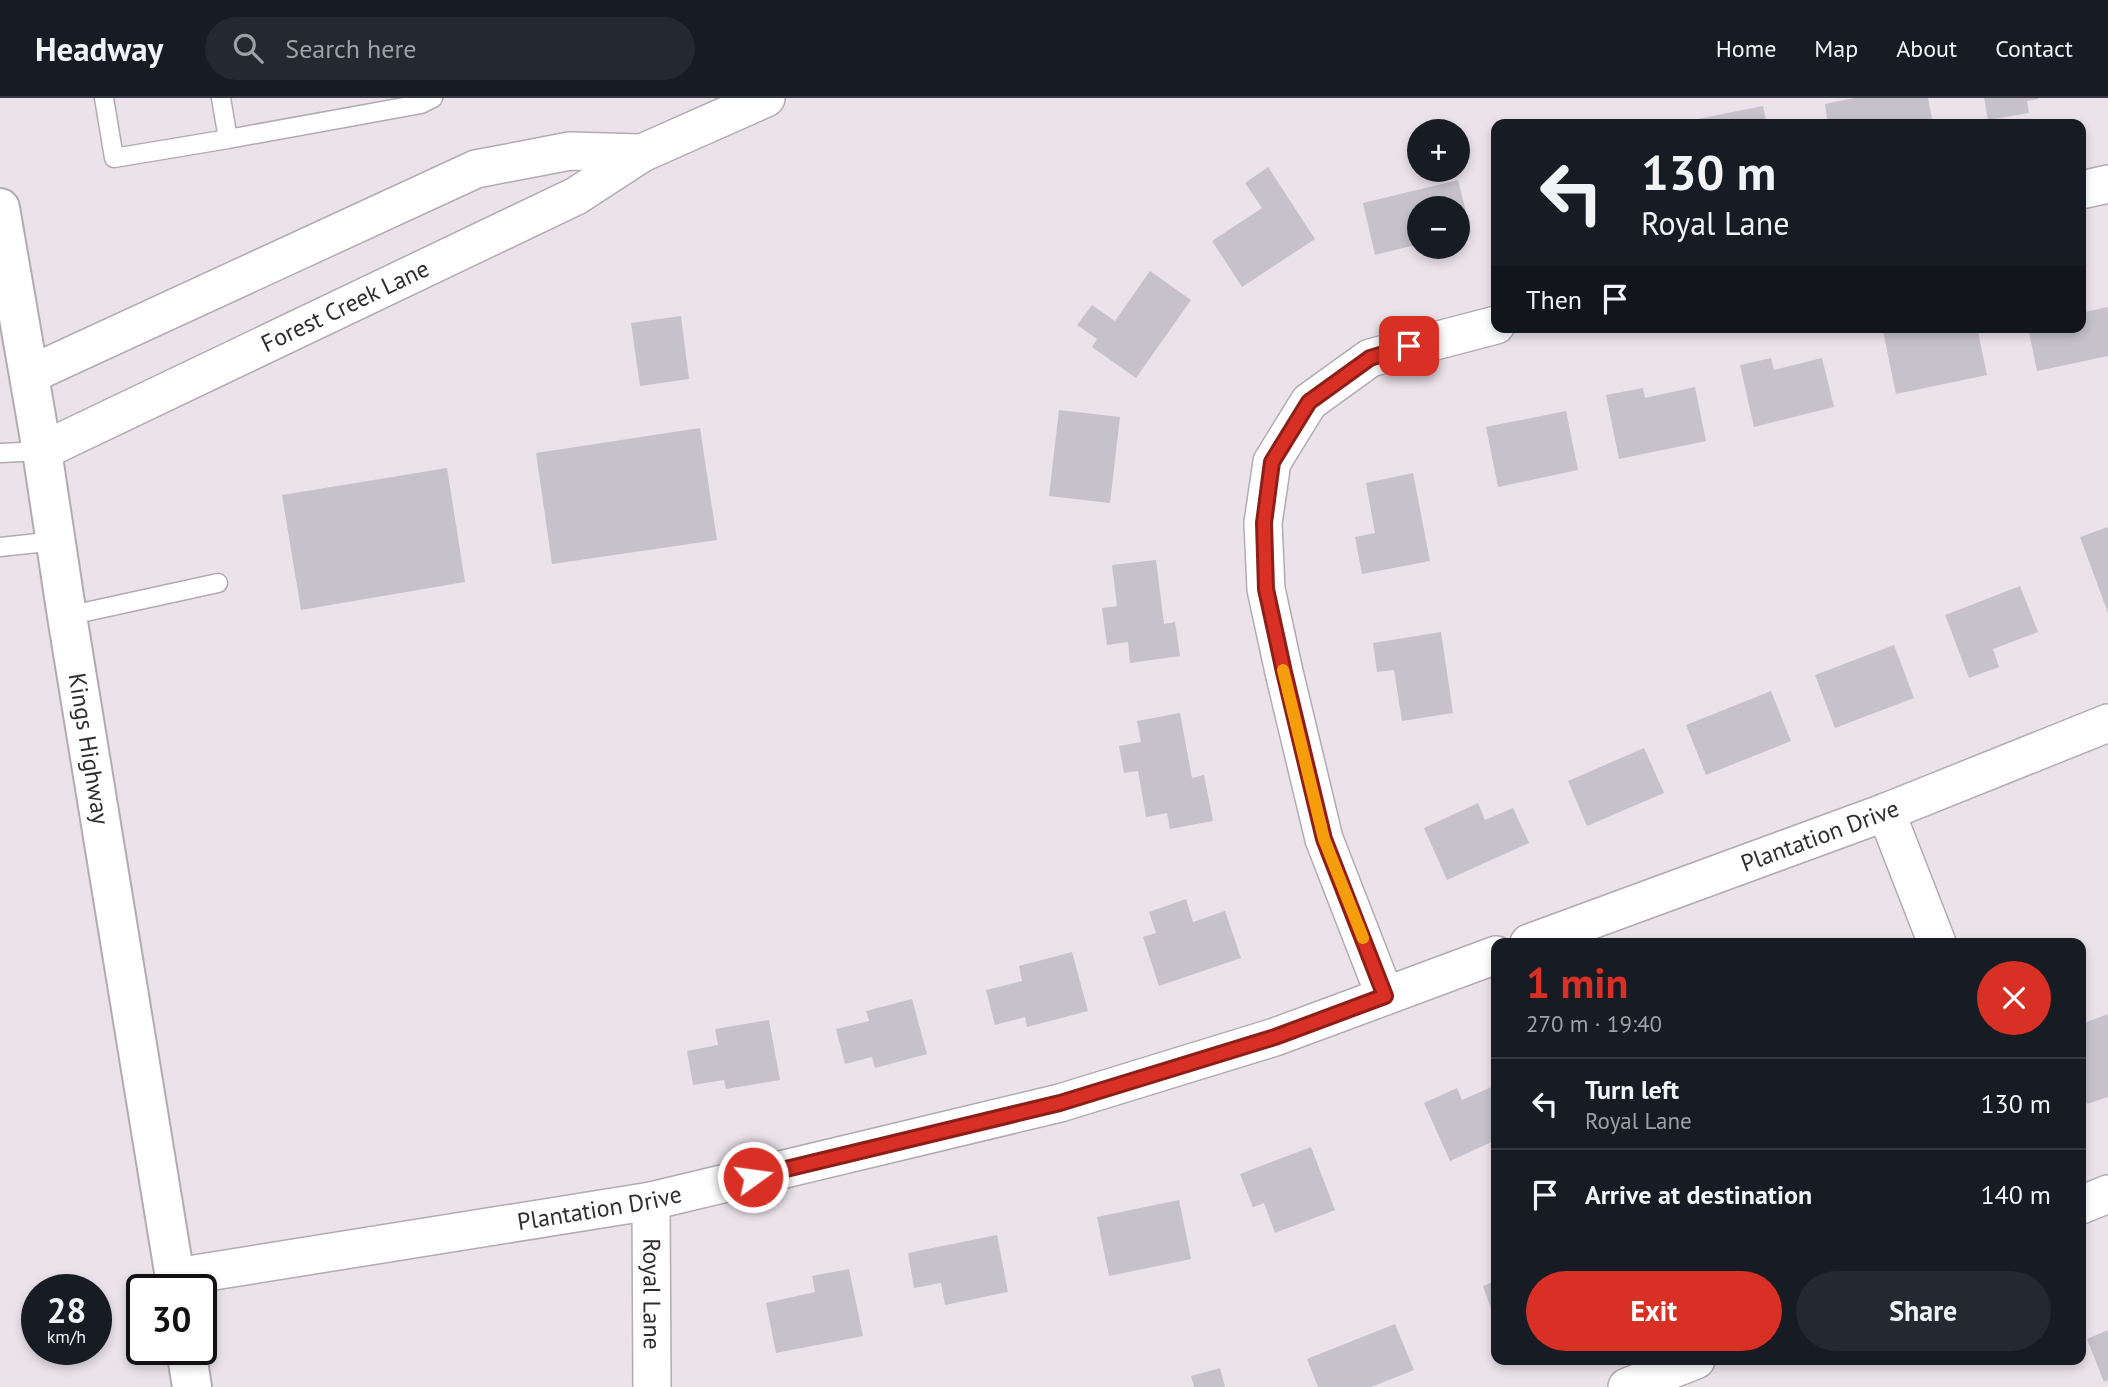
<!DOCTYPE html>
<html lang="en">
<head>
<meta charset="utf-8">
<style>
  body { margin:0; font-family:"PT Sans",sans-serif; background:#242831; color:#f1f3f6; height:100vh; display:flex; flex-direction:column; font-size:26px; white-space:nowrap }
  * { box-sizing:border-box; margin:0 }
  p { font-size:23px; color:#9ea1a6 }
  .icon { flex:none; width:38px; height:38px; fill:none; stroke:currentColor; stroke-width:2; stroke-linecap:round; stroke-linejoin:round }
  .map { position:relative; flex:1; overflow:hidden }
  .panel { position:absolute; left:1491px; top:840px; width:595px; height:427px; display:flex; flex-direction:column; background:#171b24; border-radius:14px; box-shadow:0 4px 10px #0003 }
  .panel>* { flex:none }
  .guide { position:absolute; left:1491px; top:21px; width:595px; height:214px; border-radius:14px; box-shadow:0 4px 10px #0003; background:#171b24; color:#f1f3f6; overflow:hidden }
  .fabs { position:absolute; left:1407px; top:21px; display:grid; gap:14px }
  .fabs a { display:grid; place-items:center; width:63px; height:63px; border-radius:50%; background:#171b24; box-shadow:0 4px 10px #0003; font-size:35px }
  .speed { position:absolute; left:21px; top:1176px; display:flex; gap:14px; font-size:35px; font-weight:700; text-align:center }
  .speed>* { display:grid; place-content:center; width:91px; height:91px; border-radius:50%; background:#171b24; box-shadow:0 4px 10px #0003; line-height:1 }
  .speed small { font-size:18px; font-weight:400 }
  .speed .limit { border:4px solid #111; border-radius:10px; background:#fff; color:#111 }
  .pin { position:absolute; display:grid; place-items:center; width:60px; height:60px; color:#fff; margin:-30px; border-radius:14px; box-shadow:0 4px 10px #0006 }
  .me { position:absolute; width:77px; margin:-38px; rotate:76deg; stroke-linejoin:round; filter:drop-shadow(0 0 5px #0008) }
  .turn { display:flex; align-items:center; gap:24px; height:147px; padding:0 35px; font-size:32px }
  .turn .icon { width:91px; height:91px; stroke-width:2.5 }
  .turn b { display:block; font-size:49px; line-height:60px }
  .then { display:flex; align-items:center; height:66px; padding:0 35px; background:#0003; gap:14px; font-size:26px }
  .round { display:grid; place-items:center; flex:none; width:74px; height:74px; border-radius:37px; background:#242831 }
  .overview { display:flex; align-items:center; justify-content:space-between; height:119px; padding:0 35px }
  h1 { font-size:42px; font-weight:700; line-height:52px; color:#d93025 }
  .button { display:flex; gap:14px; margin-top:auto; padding:14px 35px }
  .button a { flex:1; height:80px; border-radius:42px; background:#d93025; color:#fff; font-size:28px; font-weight:700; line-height:80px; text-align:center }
  .button a+a { background:#242831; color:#f1f3f6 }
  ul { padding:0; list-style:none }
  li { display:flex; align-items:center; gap:21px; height:91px; padding:0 35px; border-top:2px solid #363941 }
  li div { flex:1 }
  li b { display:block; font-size:26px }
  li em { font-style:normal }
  header { display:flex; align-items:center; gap:42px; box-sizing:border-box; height:98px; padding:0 35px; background:#171b24; border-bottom:2px solid #363941 }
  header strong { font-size:33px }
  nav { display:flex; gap:38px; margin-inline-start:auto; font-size:24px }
  .search { width:490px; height:63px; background:#242831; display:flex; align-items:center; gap:18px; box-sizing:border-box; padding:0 24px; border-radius:38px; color:#9ea1a6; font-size:26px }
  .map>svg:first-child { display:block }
  .building { fill:#c6c2cc }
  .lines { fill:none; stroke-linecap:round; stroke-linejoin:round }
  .lane-casing { stroke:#b3aab2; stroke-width:21 }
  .street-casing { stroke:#b3aab2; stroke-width:40 }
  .primary-casing { stroke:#b3aab2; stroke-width:42 }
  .lane { stroke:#fff; stroke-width:18 }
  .street { stroke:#fff; stroke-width:37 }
  .primary { stroke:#fff; stroke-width:38 }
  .route-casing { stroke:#8d1f18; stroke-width:18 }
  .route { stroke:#d93025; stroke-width:12 }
  .slow { stroke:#f59e0b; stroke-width:12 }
  .labels { text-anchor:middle; stroke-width:7; stroke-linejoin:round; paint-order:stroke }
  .street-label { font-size:24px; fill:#302c2f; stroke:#f8eff7 }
</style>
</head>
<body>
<header>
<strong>Headway</strong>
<div class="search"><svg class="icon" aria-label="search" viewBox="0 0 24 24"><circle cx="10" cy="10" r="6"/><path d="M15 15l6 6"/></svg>Search here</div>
<nav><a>Home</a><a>Map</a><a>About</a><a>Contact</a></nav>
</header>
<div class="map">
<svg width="2108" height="1289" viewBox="0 0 2108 1289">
  <rect width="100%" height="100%" fill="#ebe2ea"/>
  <path class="building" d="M1854,0H1928L1933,26H1828L1825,6Z
    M1984,0H2038V1L2027,3L2029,15L1988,22Z
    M1763,8L1767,26H1678V25Z
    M1268,69L1315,141L1242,189L1212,143L1262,110L1245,85Z
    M1458,82L1471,134L1458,137V110H1419V146L1375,157L1363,105Z
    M1150,173L1191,202L1136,280L1092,249L1097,241L1077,227L1092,207L1115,223Z
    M2108,209V258L2037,273L2028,229H2081V215Z
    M681,218L689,281L640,288L631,225Z
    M1899,229H1977L1987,277L1896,296L1883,233Z
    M1771,260L1774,272L1822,260L1834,309L1754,329L1740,267Z
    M1695,289L1706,343L1619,361L1606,297L1643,290L1645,300Z
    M1059,312L1120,319L1110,405L1049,398Z
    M1566,313L1578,372L1498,389L1486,329Z
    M700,330L717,442L552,466L536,355Z
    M447,370L465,484L301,512L282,397Z
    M1413,375L1430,463L1362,476L1355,439L1375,435L1366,385Z
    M2108,429V515L2080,439Z
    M1156,462L1164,526L1175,524L1180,558L1130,565L1128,544L1107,547L1102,510L1117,508L1112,467Z
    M2020,488L2038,534L1993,551L1999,569L1969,580L1945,517Z
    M1441,534L1453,615L1402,623L1394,572L1377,574L1373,545Z
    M1894,547L1914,600L1835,630L1815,577Z
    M1771,593L1791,643L1706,677L1686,627Z
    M1180,615L1192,680L1204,677L1213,723L1170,731L1167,715L1146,719L1138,673L1124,675L1119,648L1141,644L1137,623Z
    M1644,650L1664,695L1587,728L1568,683Z
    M1478,705L1485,722L1513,710L1529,745L1447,782L1424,730Z
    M1186,801L1193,824L1225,813L1241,860L1159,888L1143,839L1156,835L1149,814Z
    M1072,854L1088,913L1027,929L1025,919L995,927L986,892L1022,883L1019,868Z
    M912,901L927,956L875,970L872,959L845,966L836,931L869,923L866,913Z
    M2108,916V999L2087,1006L2081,989V926Z
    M769,922L780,982L726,991L724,982L693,987L687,953L718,947L715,931Z
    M1496,987V1042L1450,1063L1424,1005L1457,990L1462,1002Z
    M1311,1049L1335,1112L1275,1135L1264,1105L1253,1109L1240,1076Z
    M1179,1102L1191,1161L1109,1178L1097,1119Z
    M997,1137L1008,1194L945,1207L941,1185L914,1190L908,1155Z
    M849,1171L863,1238L776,1255L766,1205L815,1194L812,1178Z
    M1496,1183V1225L1483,1188Z
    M1395,1226L1414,1272L1371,1289H1318L1307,1261Z
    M2108,1232V1282L2104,1284L2087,1241Z
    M1220,1270L1225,1289H1194L1191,1278Z"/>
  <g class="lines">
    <g class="lane-casing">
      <path id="lane" d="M104,0L114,60L228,41L221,0
        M228,41L421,6L433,0
        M0,355L42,353
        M0,449L56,443
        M67,518L218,485"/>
    </g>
    <g class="street-casing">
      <g id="street">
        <path d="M2081,92L2108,86"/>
        <path d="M29,277L476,71L570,53L642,55"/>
        <path id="s1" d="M42,353L576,98L642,55L766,0"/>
        <path d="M1886,714L1937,845"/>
        <path id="s2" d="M1529,845L1886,714L2108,625"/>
        <path d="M1385,898L1324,741L1284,574L1266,491L1263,425L1272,364L1309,304L1370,260L1496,227"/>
        <path id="s3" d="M651,1103L652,1289"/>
        <path d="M2081,1107L2108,1096"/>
        <path id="s4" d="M176,1179L651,1103L1060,1005L1275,939L1496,857"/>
        <path d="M1627,1289L1696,1262"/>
      </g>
    </g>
    <g class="primary-casing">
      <g id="primary">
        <path id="s5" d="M0,110L42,353L67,518L177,1192"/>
        <path d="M186,1251L192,1289"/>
      </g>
    </g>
    <use href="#lane" class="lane"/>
    <use href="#street" class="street"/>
    <use href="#primary" class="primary"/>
  </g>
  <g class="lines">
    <g class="route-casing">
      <path id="route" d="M753,1079L1060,1005L1275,939L1385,898L1324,741L1284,574L1266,491L1264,425L1272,364L1309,304L1370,260L1409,248"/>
    </g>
    <use href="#route" class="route"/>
    <path class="slow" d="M1283,572L1324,741L1363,840"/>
  </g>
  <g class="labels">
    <g class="street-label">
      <text dy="8" stroke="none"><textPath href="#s1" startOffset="336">Forest Creek Lane</textPath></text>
      <text dy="8" stroke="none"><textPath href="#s5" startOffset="548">Kings Highway</textPath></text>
      <text dy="8" stroke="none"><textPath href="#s2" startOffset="310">Plantation Drive</textPath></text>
      <text dy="8" stroke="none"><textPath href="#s4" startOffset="429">Plantation Drive</textPath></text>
      <text dy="8" stroke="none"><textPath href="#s3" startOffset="93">Royal Lane</textPath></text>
    </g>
  </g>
</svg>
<div class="fabs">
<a>+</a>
<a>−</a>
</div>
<div class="speed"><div>28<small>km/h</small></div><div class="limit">30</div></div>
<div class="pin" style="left:1409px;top:248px;background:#d93025"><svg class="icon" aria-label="arrive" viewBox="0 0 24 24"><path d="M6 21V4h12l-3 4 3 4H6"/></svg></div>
<svg class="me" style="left:753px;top:1079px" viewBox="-20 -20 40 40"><circle r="17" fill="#d93025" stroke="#fff" stroke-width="3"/><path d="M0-11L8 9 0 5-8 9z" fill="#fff"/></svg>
<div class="guide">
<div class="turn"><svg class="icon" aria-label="left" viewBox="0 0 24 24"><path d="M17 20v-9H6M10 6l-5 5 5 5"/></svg><div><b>130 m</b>Royal Lane</div></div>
<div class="then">Then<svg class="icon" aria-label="arrive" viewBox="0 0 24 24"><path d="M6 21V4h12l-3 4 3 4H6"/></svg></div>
</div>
<section class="panel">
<div class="overview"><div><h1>1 min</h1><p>270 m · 19:40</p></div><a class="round" style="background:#d93025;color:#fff"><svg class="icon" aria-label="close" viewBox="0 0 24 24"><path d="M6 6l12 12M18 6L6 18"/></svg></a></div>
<ul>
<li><svg class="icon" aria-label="left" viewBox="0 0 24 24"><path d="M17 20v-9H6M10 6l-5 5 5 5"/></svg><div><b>Turn left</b><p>Royal Lane</p></div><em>130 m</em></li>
<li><svg class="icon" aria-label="arrive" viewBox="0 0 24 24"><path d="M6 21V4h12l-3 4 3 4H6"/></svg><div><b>Arrive at destination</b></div><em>140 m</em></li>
</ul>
<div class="button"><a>Exit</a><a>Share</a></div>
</section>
</div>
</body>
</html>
